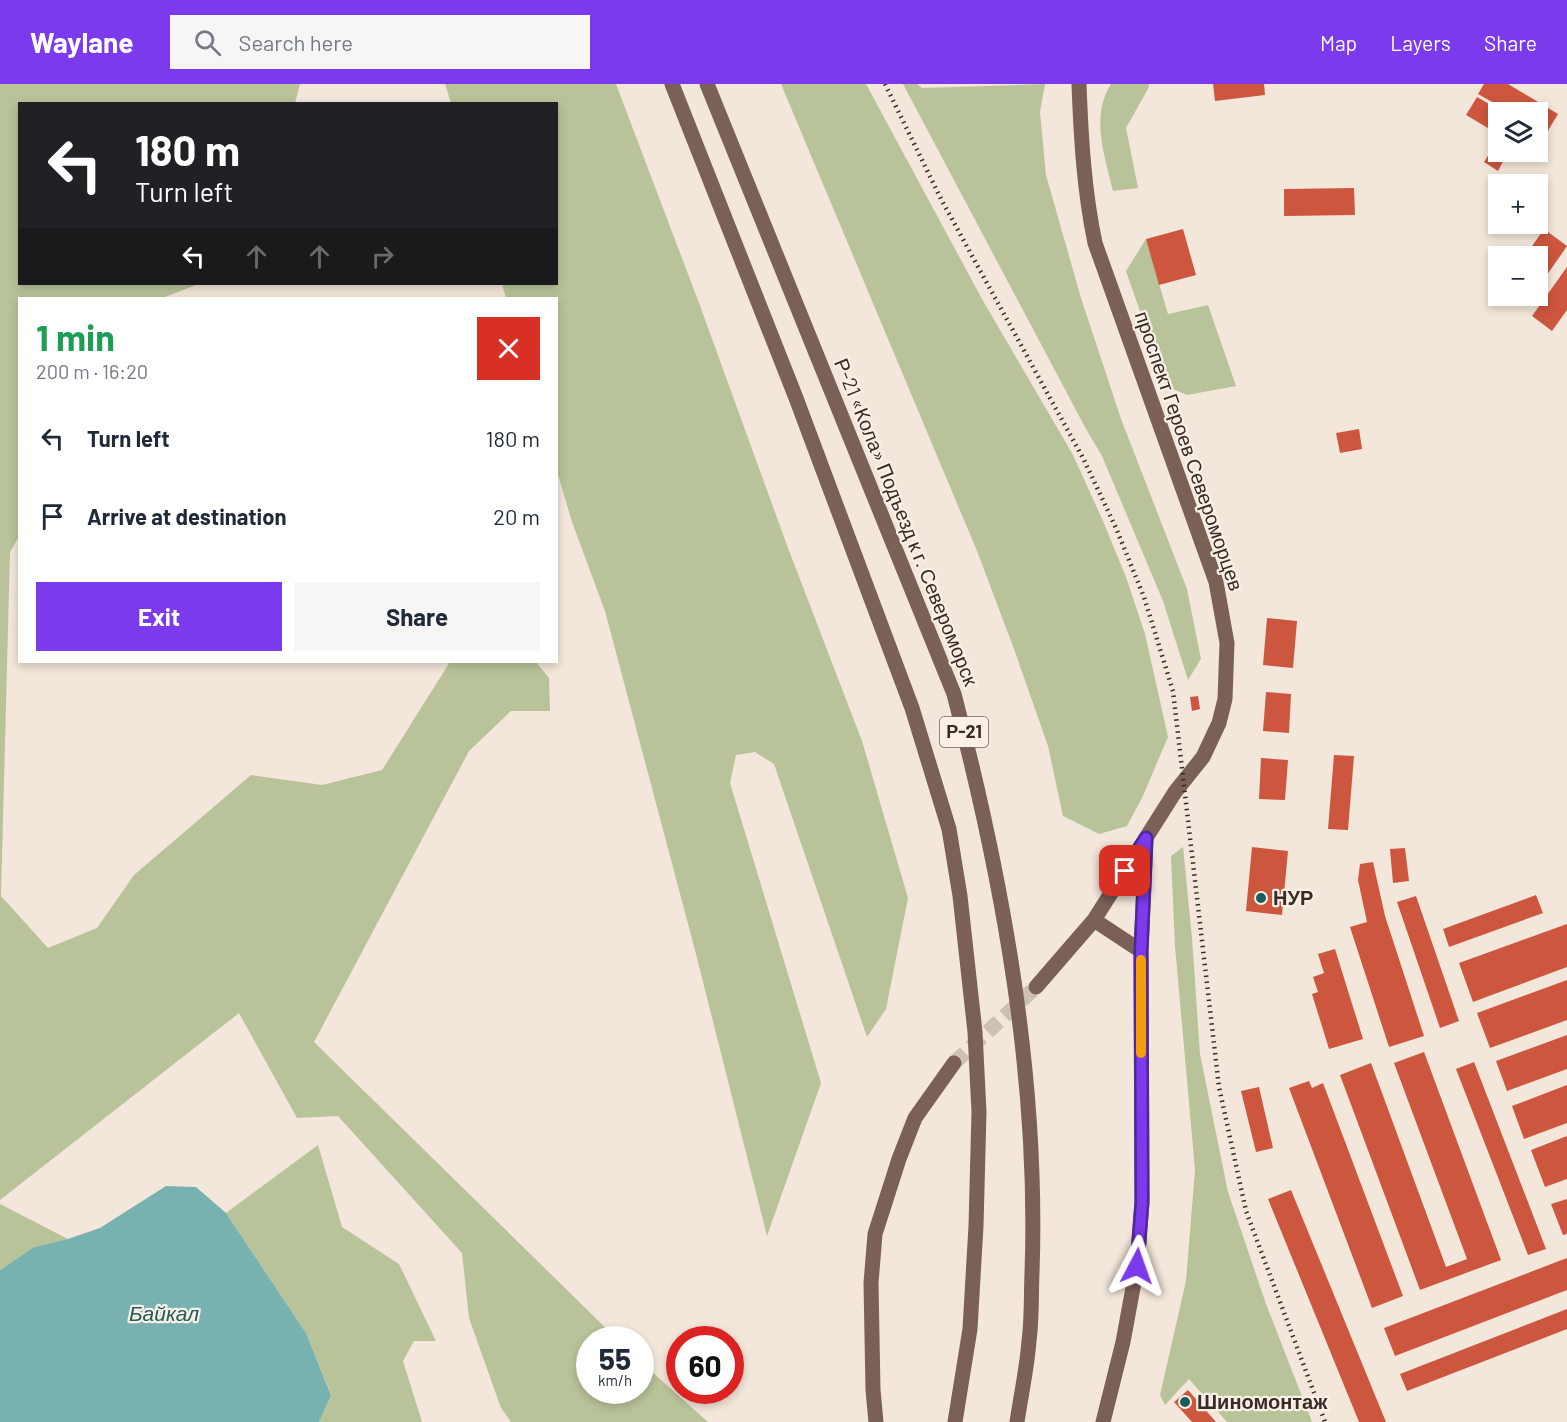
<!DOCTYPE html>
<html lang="en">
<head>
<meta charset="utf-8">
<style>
  body { margin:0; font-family:Barlow,sans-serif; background:#f6f6f7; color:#1f2937; height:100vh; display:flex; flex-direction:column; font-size:22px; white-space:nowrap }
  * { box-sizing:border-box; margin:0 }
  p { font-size:20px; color:#747a83 }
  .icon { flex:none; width:33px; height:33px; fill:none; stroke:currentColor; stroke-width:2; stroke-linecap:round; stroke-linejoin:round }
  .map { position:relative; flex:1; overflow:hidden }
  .drawer { position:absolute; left:18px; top:213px; width:540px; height:366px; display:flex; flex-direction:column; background:#fff; border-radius:0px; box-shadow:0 3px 9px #0003 }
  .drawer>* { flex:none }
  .top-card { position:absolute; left:18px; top:18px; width:540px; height:183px; border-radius:0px; box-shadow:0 3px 9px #0003; background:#202124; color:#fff; overflow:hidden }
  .buttons { position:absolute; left:1488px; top:18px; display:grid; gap:12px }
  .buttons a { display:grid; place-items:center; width:60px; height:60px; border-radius:0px; background:#fff; box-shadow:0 3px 9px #0003; font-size:30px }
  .speed { position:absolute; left:576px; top:1242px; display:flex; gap:12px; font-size:30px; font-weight:700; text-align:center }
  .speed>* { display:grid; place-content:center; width:78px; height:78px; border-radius:50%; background:#fff; box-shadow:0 3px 9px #0003; line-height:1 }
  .speed small { font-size:15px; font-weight:400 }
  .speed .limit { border:9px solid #d22; background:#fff; color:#111 }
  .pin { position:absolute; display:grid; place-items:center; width:51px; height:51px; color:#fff; margin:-26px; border-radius:12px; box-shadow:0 3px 9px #0006 }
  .me { position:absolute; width:66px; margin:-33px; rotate:4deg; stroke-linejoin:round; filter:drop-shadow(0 0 4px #0008) }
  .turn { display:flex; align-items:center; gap:21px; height:126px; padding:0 18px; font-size:27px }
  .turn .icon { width:78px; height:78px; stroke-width:2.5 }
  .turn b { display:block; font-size:42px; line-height:51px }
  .lanes { display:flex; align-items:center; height:57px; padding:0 18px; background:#0003; justify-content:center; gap:30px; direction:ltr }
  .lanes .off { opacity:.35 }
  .round { display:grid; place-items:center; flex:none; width:63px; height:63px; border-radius:0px; background:#f6f6f7 }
  .summary { display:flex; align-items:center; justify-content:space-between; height:102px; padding:0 18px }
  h1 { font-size:36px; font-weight:700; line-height:45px; color:#1e9e55 }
  .cta { display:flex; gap:12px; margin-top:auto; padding:12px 18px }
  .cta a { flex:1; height:69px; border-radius:0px; background:#7c3aed; color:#fff; font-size:24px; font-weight:700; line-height:69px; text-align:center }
  .cta a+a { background:#f6f6f7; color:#1f2937 }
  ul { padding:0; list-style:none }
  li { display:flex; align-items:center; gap:18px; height:78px; padding:0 18px }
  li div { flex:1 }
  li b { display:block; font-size:22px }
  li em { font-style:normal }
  header { display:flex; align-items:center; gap:36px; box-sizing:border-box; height:84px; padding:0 30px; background:#7c3aed; color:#fff }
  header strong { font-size:28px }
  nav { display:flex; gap:33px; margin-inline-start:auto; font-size:21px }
  .search { width:420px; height:54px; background:#f6f6f7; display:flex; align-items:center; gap:15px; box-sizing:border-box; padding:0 21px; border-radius:0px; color:#747a83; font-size:22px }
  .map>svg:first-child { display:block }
  .green { fill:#b8c399 }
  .water { fill:#77b2b1 }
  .building { fill:#cd573e }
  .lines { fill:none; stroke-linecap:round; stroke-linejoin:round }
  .primary-tunnel { stroke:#cdc1b6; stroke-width:15; stroke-dasharray:15 8; stroke-linecap:butt }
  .primary { stroke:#7a6057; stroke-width:15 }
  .rail { stroke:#372b27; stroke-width:4.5; stroke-dasharray:1.5 4.5; stroke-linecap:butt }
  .route-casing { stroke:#51269a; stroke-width:15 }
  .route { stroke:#7c3aed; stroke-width:10 }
  .slow { stroke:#f59e0b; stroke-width:10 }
  .poi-dot { fill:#1a5b5b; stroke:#faf0e6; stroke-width:2 }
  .labels { text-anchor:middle; stroke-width:4.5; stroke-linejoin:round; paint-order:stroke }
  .shield { fill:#faf0e6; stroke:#726660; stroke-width:1.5 }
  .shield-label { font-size:18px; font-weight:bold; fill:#372b27 }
  .street-label { font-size:20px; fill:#372b27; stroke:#faf0e6 }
  .poi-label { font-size:20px; font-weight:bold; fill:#372b27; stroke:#faf0e6; text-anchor:start }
  .water-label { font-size:21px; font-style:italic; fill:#1a5b5b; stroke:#faf0e6 }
</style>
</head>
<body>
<header>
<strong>Waylane</strong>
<div class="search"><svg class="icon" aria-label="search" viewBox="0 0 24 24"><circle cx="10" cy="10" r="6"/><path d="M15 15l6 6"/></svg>Search here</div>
<nav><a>Map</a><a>Layers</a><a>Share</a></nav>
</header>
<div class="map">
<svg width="1567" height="1338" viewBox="0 0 1567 1338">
  <rect width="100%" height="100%" fill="#f3e6da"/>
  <path class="green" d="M0,0H300L295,19L20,20V200H199L162,214H20V451L10,468L1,812L48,864L97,844L134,791L251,691L322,701L382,686L450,578H536L549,594L550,627H511L469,667L314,958L617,1255L590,1256V1306H640L641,1278L708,1338H511L501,1324L469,1234L462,1169L338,1032L297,1034L239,929L0,1116Z
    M445,0H616L699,219L788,464L862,657L908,814L886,925L867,953L774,680L755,668L736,671L730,699L821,999L767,1152L696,870L605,527L572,438L557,387L556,214H506L502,200H556V20L451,19Z
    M781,0H866L982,215L1073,371L1103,437L1126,493L1145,550L1168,653L1142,714L1127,742L1099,750L1063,732L1048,662L1014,565L977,467Z
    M903,0H917L922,4L1045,0L1040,28L1046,91L1081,214L1121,335L1187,505L1201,575L1188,596L1163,517L1102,372L1086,345Z
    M1111,0H1148L1149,3L1126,44L1138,104L1113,107C1105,73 1090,33 1111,0Z
    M1146,155L1168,230L1208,221L1236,302L1187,311L1166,302L1126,187Z
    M1183,763L1192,854L1200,970L1228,1108L1266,1220L1312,1338H1227L1189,1295L1165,1321L1160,1311L1186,1197L1195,1086L1175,862L1171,772Z
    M318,1061L342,1143L399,1180L436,1257H414L403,1277L422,1338H319L331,1310L306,1249L226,1129Z
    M0,1120L68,1155L34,1163L0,1186Z"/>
  <path class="water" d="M166,1102L196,1103L226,1129L306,1249L331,1311L319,1338H0V1186L34,1163L68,1155L100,1144Z"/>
  <path class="building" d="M1213,0H1264L1265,11L1215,17Z
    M1484,0H1508L1558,30L1546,50L1538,45V28H1510L1478,10Z
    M1477,13L1503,28H1498V50L1466,31Z
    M1493,64L1506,72L1498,87L1484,78Z
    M1354,104L1355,131L1284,132V105Z
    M1183,145L1196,191L1159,201L1146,155Z
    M1544,145L1567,162L1538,204V172H1525Z
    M1567,183V226L1552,247L1532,232Z
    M1510,212H1532L1525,222Z
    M1359,345L1362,365L1340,369L1336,349Z
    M1267,534L1297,537L1293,584L1263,581Z
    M1266,608L1291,610L1289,649L1263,647Z
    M1198,612L1200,625L1192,627L1190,613Z
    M1334,671L1354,672L1348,746L1328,745Z
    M1261,674L1288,676L1285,716L1259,715Z
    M1252,763L1288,767L1282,831L1246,827Z
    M1405,764L1409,797L1393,799L1390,765Z
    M1373,778L1385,832L1424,952L1389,963L1350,843L1367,838L1358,796L1360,780Z
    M1536,811L1543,829L1449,863L1443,845Z
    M1416,812L1459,937L1440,944L1397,818Z
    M1567,840V883L1473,918L1459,879Z
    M1335,865L1363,955L1329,965L1312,910L1318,908L1313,893L1324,889L1318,870Z
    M1567,896V936L1490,964L1477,929Z
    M1567,951V985L1507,1007L1496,977Z
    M1424,968L1501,1176L1420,1206L1340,991L1371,979L1446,1183L1467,1175L1394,979Z
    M1474,978L1546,1165L1528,1171L1456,985Z
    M1309,997L1312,1004L1323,999L1403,1212L1372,1224L1289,1004Z
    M1567,1001V1039L1524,1055L1512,1022Z
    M1259,1003L1273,1064L1256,1068L1241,1007Z
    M1567,1052V1095L1545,1103L1531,1066Z
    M1291,1106L1386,1338H1359L1268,1115Z
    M1567,1115V1150L1563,1151L1551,1120Z
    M1567,1174V1206L1395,1272L1384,1244Z
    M1567,1225V1245L1407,1307L1400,1290Z
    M1188,1306L1216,1338H1192L1174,1318Z"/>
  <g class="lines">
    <path class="primary-tunnel" d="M954,979L1036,903"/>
    <path class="primary" d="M672,0L796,314L912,624L949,745L960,812L975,948L979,1028L976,1142L970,1245L955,1338
      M707,0L954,610C1003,798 1039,994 1032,1189C1031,1212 1032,1235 1029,1257C1027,1284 1021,1311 1017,1338
      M1094,836L1141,867
      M1036,903L1094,836L1175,708L1203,673L1219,639L1225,615L1227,559L1216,498L1095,159C1084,106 1081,54 1079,0
      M876,1338L873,1306L871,1199L875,1150L899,1075L915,1034L954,979
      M1103,1338L1123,1258L1137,1182L1142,1118L1141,867L1146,757"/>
    <path class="rail" d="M885,0L942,117L1084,376L1116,444L1144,513L1173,607L1219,1003L1246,1127L1325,1338"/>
  </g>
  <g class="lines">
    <g class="route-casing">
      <path id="route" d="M1125,787L1146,754L1141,867L1142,1118L1137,1182"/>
    </g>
    <use href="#route" class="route"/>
    <path class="slow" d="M1141,876V969"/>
  </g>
  <g class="poi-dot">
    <circle cx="1261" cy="814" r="6"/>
    <circle cx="1185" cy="1318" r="6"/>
  </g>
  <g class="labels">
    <rect class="shield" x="940" y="633" width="48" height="30" rx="4.5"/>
    <g class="shield-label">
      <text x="964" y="654">Р-21</text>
    </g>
    <g class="street-label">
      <text transform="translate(1189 367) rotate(71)" y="7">проспект Героев Североморцев</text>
      <text transform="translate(906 438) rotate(68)" y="7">Р-21 «Кола» Подъезд к г. Североморск</text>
    </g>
    <g class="poi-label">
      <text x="1273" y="821">НУР</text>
      <text x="1197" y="1325">Шиномонтаж</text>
    </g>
    <g class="water-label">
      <text x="164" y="1237">Байкал</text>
    </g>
  </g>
</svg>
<div class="buttons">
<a><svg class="icon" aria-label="layers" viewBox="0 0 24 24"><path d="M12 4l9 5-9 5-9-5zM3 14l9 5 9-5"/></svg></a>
<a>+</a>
<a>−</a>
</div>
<div class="speed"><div>55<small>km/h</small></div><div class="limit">60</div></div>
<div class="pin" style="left:1125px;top:787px;background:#d93025"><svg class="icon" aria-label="arrive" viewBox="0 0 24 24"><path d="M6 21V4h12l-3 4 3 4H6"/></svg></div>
<svg class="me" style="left:1137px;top:1182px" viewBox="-20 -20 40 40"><path d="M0-17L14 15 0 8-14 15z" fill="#7c3aed" stroke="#fff" stroke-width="4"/></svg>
<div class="top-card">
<div class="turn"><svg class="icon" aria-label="left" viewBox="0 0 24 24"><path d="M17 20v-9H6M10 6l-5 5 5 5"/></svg><div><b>180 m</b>Turn left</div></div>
<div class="lanes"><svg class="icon" aria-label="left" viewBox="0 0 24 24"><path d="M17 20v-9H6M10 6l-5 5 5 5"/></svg><svg class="icon off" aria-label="ahead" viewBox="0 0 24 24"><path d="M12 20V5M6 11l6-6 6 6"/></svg><svg class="icon off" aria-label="ahead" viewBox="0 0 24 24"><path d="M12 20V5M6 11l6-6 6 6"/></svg><svg class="icon off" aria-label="right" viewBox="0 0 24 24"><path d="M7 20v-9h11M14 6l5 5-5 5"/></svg></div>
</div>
<section class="drawer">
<div class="summary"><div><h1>1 min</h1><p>200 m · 16:20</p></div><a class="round" style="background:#d93025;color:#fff"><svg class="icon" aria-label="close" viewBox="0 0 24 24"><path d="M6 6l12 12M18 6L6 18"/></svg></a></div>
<ul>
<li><svg class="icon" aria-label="left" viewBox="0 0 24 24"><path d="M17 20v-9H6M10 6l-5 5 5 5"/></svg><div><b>Turn left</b></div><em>180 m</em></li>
<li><svg class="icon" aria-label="arrive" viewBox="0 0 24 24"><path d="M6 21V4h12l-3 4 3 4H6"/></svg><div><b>Arrive at destination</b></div><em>20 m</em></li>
</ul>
<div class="cta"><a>Exit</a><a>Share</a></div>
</section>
</div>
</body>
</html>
